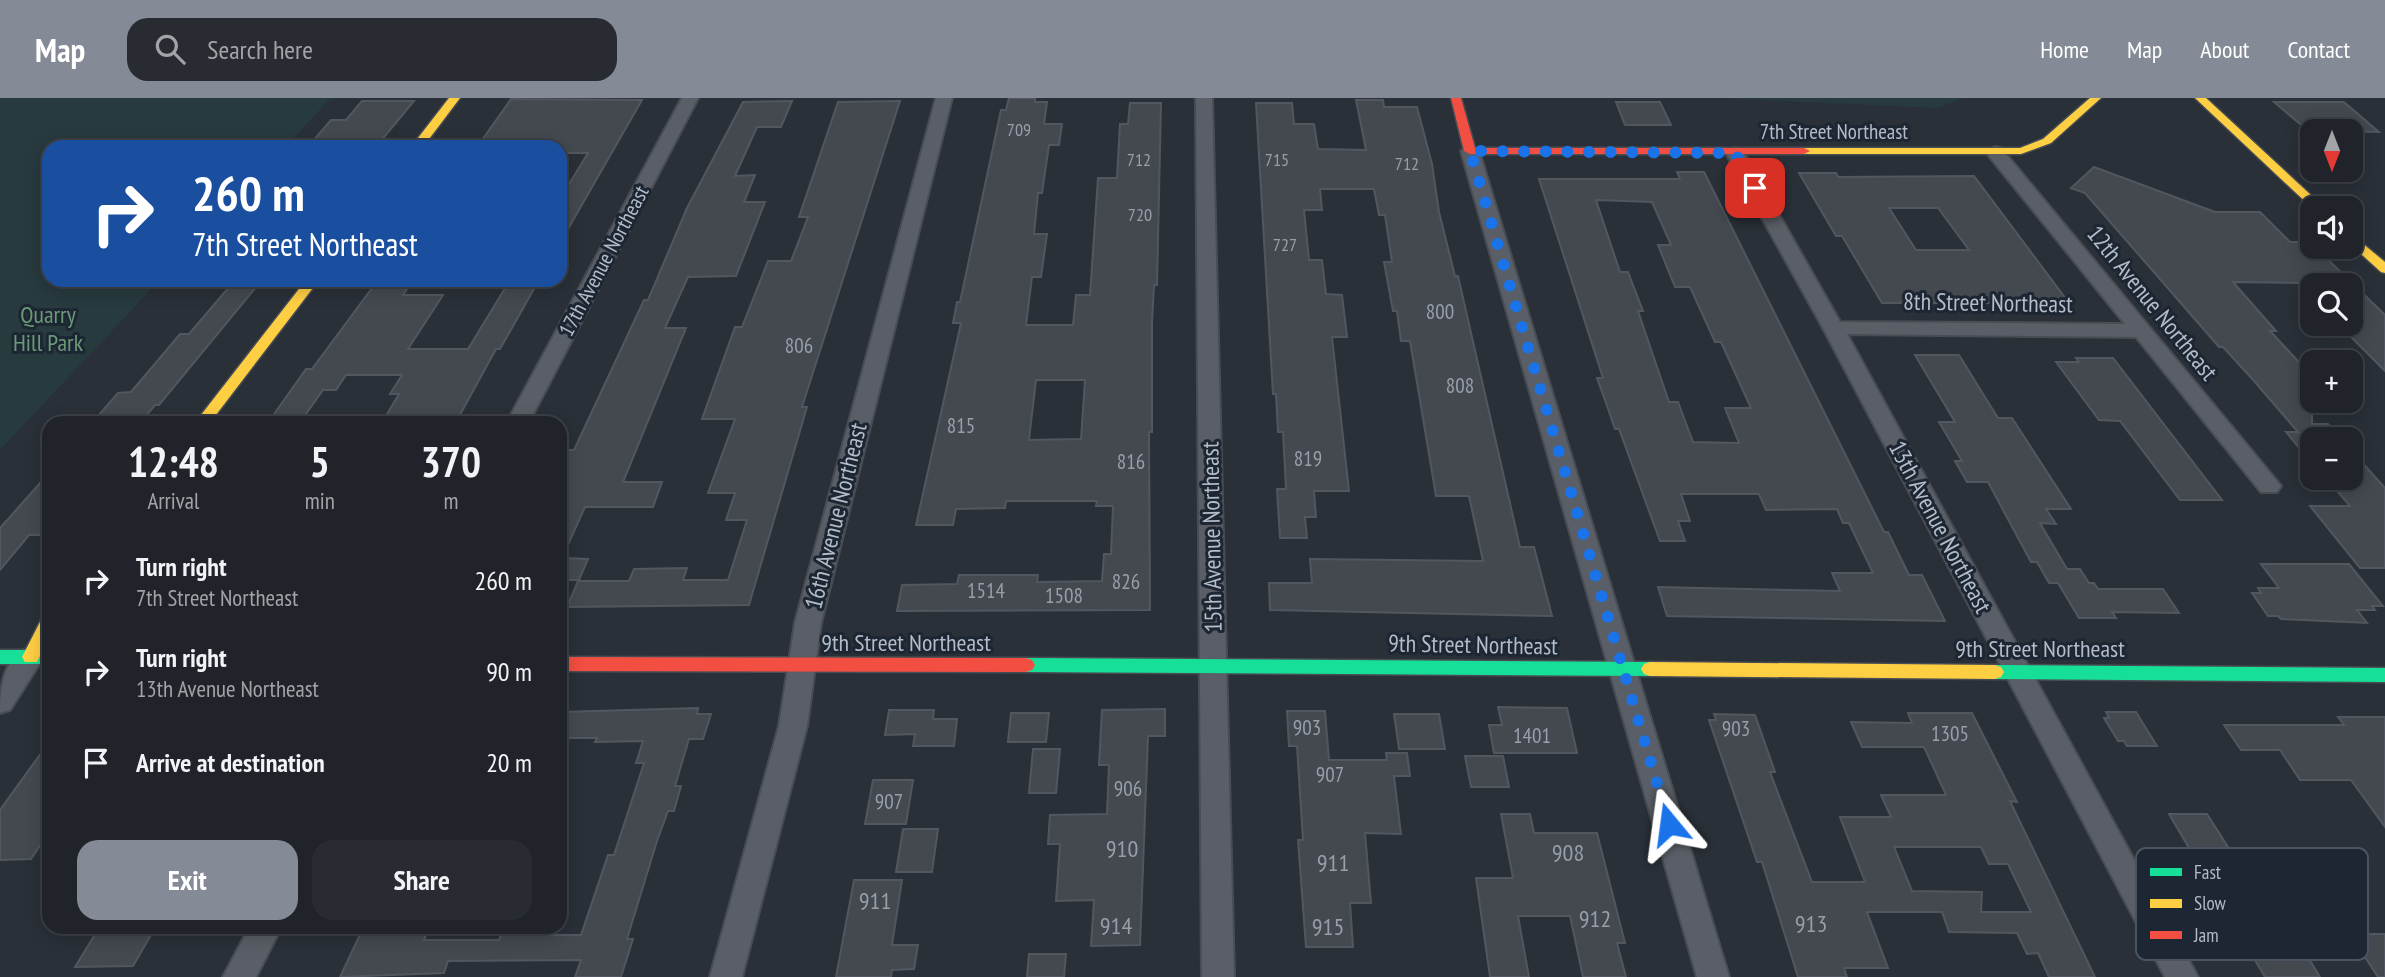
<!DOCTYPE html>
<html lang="en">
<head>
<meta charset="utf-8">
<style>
  body { margin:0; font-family:"PT Sans Narrow",sans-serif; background:#282c32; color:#f1f3f6; height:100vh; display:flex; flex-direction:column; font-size:26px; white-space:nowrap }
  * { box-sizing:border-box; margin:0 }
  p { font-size:23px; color:#a2a4a8 }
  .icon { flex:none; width:38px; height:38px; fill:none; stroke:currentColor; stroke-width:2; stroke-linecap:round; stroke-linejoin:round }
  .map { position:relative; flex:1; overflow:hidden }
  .side { position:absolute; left:42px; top:318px; width:525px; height:518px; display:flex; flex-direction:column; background:#20242a; border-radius:21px; box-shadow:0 4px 18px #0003,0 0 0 2px #3d4147 }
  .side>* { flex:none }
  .top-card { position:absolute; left:42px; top:42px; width:525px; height:147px; border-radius:21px; box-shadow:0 4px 18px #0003,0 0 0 2px #3d4147; background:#1a4fa0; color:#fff; overflow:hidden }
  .needle { width:46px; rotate:180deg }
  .fabs { position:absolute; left:2300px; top:21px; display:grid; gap:14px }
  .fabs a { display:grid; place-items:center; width:63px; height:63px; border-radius:14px; background:#20242a; box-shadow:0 4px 18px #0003,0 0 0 2px #3d4147; font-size:35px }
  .pin { position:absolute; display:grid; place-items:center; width:60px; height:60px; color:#fff; margin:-30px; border-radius:14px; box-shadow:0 4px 10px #0006 }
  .me { position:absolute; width:77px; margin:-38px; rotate:344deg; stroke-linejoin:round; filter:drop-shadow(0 0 5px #0008) }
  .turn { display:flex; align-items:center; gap:24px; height:147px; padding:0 35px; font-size:32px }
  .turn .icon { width:91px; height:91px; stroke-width:2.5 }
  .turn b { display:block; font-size:49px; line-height:60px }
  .eta { display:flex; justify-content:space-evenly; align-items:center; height:119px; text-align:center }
  .eta b { font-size:42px; font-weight:700; line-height:49px }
  .cta { display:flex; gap:14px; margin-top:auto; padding:14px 35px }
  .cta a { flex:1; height:80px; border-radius:21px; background:#848b96; color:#fff; font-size:28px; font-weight:700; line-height:80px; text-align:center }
  .cta a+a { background:#282c32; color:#f1f3f6 }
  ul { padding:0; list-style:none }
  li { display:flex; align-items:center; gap:21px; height:91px; padding:0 35px }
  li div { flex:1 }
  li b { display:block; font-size:26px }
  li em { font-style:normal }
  header { display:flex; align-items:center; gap:42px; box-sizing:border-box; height:98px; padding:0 35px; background:#848b96; color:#fff }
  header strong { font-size:33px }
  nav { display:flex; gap:38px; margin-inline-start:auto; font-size:24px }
  .search { width:490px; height:63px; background:#282c32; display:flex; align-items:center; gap:18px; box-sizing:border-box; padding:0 24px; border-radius:21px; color:#a2a4a8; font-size:26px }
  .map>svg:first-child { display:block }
  .green { fill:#273a3e }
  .building { fill:#444950; stroke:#52575f; stroke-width:2; fill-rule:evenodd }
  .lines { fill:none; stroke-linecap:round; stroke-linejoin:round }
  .street-casing { stroke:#484c53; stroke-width:4 }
  .fast-casing { stroke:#484c53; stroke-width:3 }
  .slow-casing { stroke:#484c53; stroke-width:3 }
  .jam-casing { stroke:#484c53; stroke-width:3 }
  .street { fill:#5a5e66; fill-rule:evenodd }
  .fast { fill:#16e098; fill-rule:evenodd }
  .slow { fill:#ffcf43; fill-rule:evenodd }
  .jam { fill:#f24e42; fill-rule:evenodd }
  .route { stroke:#1a73e8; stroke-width:12; stroke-dasharray:0 21.6 }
  .labels { text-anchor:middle; stroke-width:6; stroke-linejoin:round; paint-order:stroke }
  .far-number-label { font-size:18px; fill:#989fab }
  .far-street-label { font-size:21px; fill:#b4bcc9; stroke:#1d2633 }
  .number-label { font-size:21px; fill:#989fab }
  .street-label { font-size:24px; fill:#b4bcc9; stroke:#1d2633 }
  .park-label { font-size:24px; fill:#6b9a76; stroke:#1d2633 }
  .near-number-label { font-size:24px; fill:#989fab }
  .key { fill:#1d2633; stroke:#4a5360; stroke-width:2 }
  .key-label { font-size:19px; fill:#b4bcc9 }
</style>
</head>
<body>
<header>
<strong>Map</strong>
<div class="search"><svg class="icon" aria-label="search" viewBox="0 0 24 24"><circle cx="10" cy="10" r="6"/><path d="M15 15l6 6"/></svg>Search here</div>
<nav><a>Home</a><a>Map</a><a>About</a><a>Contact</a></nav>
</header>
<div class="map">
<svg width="2385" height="879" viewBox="0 0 2385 879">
  <rect width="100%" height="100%" fill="#2a3038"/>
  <path class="green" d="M0,0H331L285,49H49V182H160L0,352Z
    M1719,0H1965L1937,10Z"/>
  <path class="building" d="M1009,0H1035V4H1047L1044,26H1062L1059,47H1049L1042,95H1038L1034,136H1047L1041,179H1032L1026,227H1073L1076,197H1090L1098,80H1117L1120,26H1128L1130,5H1161L1157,187H1154L1152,225V334H1149L1150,512L897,513L902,487L957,486L959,477H1038L1037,484L1102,483L1104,456H1111L1113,408H1096L1097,403H1006L1005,410L956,411L953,427H916L961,225H953L957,204H960L1001,12H1006ZM1036,282H1085L1081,341L1029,342Z
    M511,1L642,2L560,145V101L588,55H560V49H506L509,45H480Z
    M1356,2H1383L1384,9H1417L1432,66L1439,114L1455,178H1458L1520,449H1534L1552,518L1270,512L1269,485H1312L1310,461L1483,463L1469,398H1436L1410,243H1401L1397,213H1393L1384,164H1392L1385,117H1379L1374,91H1320L1322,112H1304L1309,162H1322L1326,196L1342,197L1347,239H1332L1349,393H1314L1316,419H1305L1307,440H1280L1277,391H1286L1283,334H1278L1276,296H1273L1256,5H1292L1294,26H1314L1318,51L1366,52Z
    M362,3H414L380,44H312L331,22H346Z
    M792,3L781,29H757L735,78L755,77L744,104H765L736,178L688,179L665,230H686L623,384H662L653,409H585L562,460L588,461L579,482H560V363L565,352H574L644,202H648L687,110L743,4Z
    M900,3L802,309H807L749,507L567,509L578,483H629L634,471L687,470L683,482H728L747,422H726L735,395H708L735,321H702L735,229H742L768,163H791L808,119H799L838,4Z
    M1616,4H1660L1671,27H1625Z
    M2274,4H2344L2379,34L2312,33V36Z
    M2094,69L2215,114H2260L2290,144H2306L2316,150L2385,217V273L2338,226H2350V187H2312V199L2298,185L2233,184L2276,233H2270L2312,278V326H2328L2342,341H2312V362L2305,357L2286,334H2298L2255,284L2223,249H2219L2085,95L2071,90Z
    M1677,74H1704L1884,434H1888L1909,477H1922L1945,523L1667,518L1658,489L1840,493L1832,475H1873L1849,425H1843L1837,411L1766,412L1759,396H1681L1690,423H1678L1685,443H1660L1619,331H1615L1606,305L1597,280H1603L1539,81H1680ZM1596,102L1652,104L1671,147H1658L1675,189H1690L1715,244H1721L1751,310H1725L1739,345L1693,344L1678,304H1669L1638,213H1643L1628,174H1620Z
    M1799,75H1836L1838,79L1974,78L2069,205H1882L1842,138H1836ZM1889,110H1938L1969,152H1916Z
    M235,182H262L159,307H155L139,326H91L118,295L131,294L180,236H189Z
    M378,182H413L403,197H443L408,251H468L510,182H539L500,251H496L455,326H381L399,296H390L402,277H346L336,292H323L299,326H267L306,271H312Z
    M1915,257H1959L1998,320H2012L2071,411H2046L2056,426L2040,425L2067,471H2080L2089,485H2094L2098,491H2163L2179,515L2112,514L2116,520H2079L2058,485H2049L2037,464H2031L1988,384H1967L1955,363H1962L1939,324H1955Z
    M2076,260H2113L2222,402H2180L2120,323L2099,322L2056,264H2079Z
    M2350,351L2385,390V470H2360L2310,408H2350L2326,380H2350Z
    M49,375V425L39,437H29L0,472V430Z
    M2261,466H2349L2383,508H2372L2375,512H2357L2367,525L2281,521L2278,518H2268L2252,495H2261L2258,490H2279Z
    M1498,609L1567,610L1577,655H1494L1489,627H1502Z
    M698,610L697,616H711L703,641H689L675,688H681L674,713H668L657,743L627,841H633L621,879H575L581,862L448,863L444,875L340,879L363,830H429L424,842H499L501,837H581L608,757H614L644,665H636L643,643L595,644L597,640H560V614Z
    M1165,611V638H1148L1140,847L1091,848L1094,802L1056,803L1060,746H1048L1050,717L1107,716L1109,667H1099L1102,612Z
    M889,612H934L933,621H957L954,648H913L915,636L885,637Z
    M1287,613H1325L1329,662H1387L1386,655H1407L1410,678H1394L1401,736L1365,735L1371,805H1350L1353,849H1306L1298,742H1303L1297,648H1289Z
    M2106,614H2136L2157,648H2127L2124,643H2118L2104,620H2109Z
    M1011,615H1049L1046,644H1008Z
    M1908,615H1972L2017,704L2010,703L2095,879H2049L2038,855L2027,856L2017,835L1949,834L1942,814H1867L1888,870H1844L1847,879H1798L1762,764H1757L1709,622H1716L1714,616L1755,617L1775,674H1770L1812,784H1865L1840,719H1891L1881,697H1946L1924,649H1862L1851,624L1912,625ZM1894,749H1981L1989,766H2008L2031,814H1981L1982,794L1912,793Z
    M1394,616H1439L1445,651H1399Z
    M2338,619H2385V729L2351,682H2300L2280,652H2241L2224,627H2344Z
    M49,644V734L31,761L0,762V712Z
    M1033,651H1060L1056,695H1029Z
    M1465,658H1503L1509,689H1471Z
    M873,682H913L906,726H865Z
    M1501,716H1530L1534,735H1597L1625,845H1617L1626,879H1583L1570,818H1518L1529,879H1490L1476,780H1513Z
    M2169,716H2207L2290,846H2300L2320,879H2265L2222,807H2216L2202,784H2209Z
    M903,731H938L932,774H896Z
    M854,782H902L892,847H918L914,871L892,872L891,879H836Z
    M99,830H155L133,868L75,869Z
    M2350,836H2385V879H2378Z
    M1029,856H1066L1064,879H1027Z"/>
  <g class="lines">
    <g class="street-casing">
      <path id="street" d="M682,0H698L528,326H506Z
        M936,0H952L821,525L807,628L742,879H710L779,628L795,525Z
        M1196,0H1212L1234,879H1202Z
        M1470,48L1479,53L1729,879H1697L1461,53Z
        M1995,49L2001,50L2281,388L2277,394H2261L2136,239L1847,236L2198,879H2165L1823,230L1726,55L1735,50L1744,55L1840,224L2125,226L1989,58L1986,54Z
        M31,549L40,552L44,559L10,612L0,615C0,590 3,558 31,549Z
        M249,830H281L256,879H223Z"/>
    </g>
    <g class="fast-casing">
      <path id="fast" d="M0,552H49V566H0Z
        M1026,560L1650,564L1656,566L1659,571L1656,576L1650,578L1026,574L1020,572L1017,567L1020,562Z
        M1995,567L2385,570V584L1995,581L1989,579L1986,574L1989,569Z"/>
    </g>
    <g class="slow-casing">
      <path id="slow" d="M449,0H460L423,49H411Z
        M2090,0H2101L2051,45L2021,56H1804L1798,53L1804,50H2020L2043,41Z
        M2195,0H2206L2325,110H2312Z
        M2350,135L2385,164V175L2381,174L2350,146Z
        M306,182H319L209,326H194Z
        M49,516C49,535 46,546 37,564H25L22,559L41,522L43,517Z
        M1650,564L1995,567L2001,569L2004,574L2001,579L1995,581L1650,578L1644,576L1641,571L1644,566Z"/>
    </g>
    <g class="jam-casing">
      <path id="jam" d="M1451,0H1461L1475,50H1804L1810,53L1804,56H1470L1464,53Z
        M560,559L1026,560L1032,562L1035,567L1032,572L1026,574L560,573Z"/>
    </g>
    <use href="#street" class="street"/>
    <use href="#fast" class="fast"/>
    <use href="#slow" class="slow"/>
    <use href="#jam" class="jam"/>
  </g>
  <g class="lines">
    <path class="route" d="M1669,726L1470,53L1735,55L1755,90"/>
  </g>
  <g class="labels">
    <g class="far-number-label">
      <text x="1019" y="38">709</text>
      <text x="1139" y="68">712</text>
      <text x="1277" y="68">715</text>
      <text x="1407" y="72">712</text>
      <text x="1140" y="123">720</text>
      <text x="1285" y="153">727</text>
    </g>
    <g class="far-street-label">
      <text x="1834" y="41">7th Street Northeast</text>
      <text transform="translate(604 163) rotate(-62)" y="7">17th Avenue Northeast</text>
    </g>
    <g class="number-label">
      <text x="1440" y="221">800</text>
      <text x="799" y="255">806</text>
      <text x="1460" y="295">808</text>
      <text x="961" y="335">815</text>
      <text x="1308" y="368">819</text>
      <text x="1131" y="371">816</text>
      <text x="1126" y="491">826</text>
      <text x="986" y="500">1514</text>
      <text x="1064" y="505">1508</text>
      <text x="1307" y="637">903</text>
      <text x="1736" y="638">903</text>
      <text x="1950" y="643">1305</text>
      <text x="1532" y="645">1401</text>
      <text x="1330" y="684">907</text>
      <text x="1128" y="698">906</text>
      <text x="889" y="711">907</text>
    </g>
    <g class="street-label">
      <text transform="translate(1988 205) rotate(1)" y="8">8th Street Northeast</text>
      <text transform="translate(2152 205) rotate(51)" y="8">12th Avenue Northeast</text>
      <text transform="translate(836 418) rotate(-76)" y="8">16th Avenue Northeast</text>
      <text transform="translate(1940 429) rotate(62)" y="8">13th Avenue Northeast</text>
      <text transform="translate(1212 439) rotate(-91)" y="8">15th Avenue Northeast</text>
      <text x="906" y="553">9th Street Northeast</text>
      <text transform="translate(1473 547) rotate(1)" y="8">9th Street Northeast</text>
      <text x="2040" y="559">9th Street Northeast</text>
    </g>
    <g class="park-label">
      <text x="48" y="225">Quarry<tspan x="48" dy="28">Hill Park</tspan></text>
    </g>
    <g class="near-number-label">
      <text x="1122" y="759">910</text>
      <text x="1568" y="763">908</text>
      <text x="1333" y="773">911</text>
      <text x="875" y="811">911</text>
      <text x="1595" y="829">912</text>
      <text x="1811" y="834">913</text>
      <text x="1116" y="836">914</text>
      <text x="1328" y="837">915</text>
    </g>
  </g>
  <rect x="2136" y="750" width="232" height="112" rx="10" class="key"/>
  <rect x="2150" y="770" width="32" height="8" fill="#16e098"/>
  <rect x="2150" y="801" width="32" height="9" fill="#ffcf43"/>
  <rect x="2150" y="833" width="32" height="8" fill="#f24e42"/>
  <g class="key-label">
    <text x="2194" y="781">Fast</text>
    <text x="2194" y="812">Slow</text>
    <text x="2194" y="844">Jam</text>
  </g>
</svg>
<div class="fabs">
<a><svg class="needle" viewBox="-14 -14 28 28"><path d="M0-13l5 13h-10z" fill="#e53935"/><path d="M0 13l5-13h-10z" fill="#a2a4a8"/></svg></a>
<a><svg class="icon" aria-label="sound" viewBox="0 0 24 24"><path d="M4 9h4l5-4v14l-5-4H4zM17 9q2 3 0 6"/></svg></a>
<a><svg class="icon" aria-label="search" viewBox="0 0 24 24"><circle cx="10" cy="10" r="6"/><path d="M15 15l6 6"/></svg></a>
<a>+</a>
<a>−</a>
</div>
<div class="pin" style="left:1755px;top:90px;background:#d93025"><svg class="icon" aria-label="arrive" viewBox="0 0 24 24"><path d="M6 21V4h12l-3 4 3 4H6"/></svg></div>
<svg class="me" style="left:1669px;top:726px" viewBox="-20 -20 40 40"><path d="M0-17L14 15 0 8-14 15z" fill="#1a73e8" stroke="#fff" stroke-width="4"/></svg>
<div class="top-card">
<div class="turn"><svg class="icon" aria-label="right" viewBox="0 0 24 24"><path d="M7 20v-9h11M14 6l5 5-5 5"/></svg><div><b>260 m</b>7th Street Northeast</div></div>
</div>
<section class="side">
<div class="eta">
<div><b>12:48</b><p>Arrival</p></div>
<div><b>5</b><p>min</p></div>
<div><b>370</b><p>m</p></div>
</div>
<ul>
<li><svg class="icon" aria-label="right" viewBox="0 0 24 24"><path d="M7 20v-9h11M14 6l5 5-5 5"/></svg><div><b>Turn right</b><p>7th Street Northeast</p></div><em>260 m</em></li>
<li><svg class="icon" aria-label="right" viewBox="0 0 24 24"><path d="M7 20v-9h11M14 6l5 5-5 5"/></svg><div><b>Turn right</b><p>13th Avenue Northeast</p></div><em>90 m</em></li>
<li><svg class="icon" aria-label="arrive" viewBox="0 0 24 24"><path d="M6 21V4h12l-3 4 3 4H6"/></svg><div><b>Arrive at destination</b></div><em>20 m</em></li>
</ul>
<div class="cta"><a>Exit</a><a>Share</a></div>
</section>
</div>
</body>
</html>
